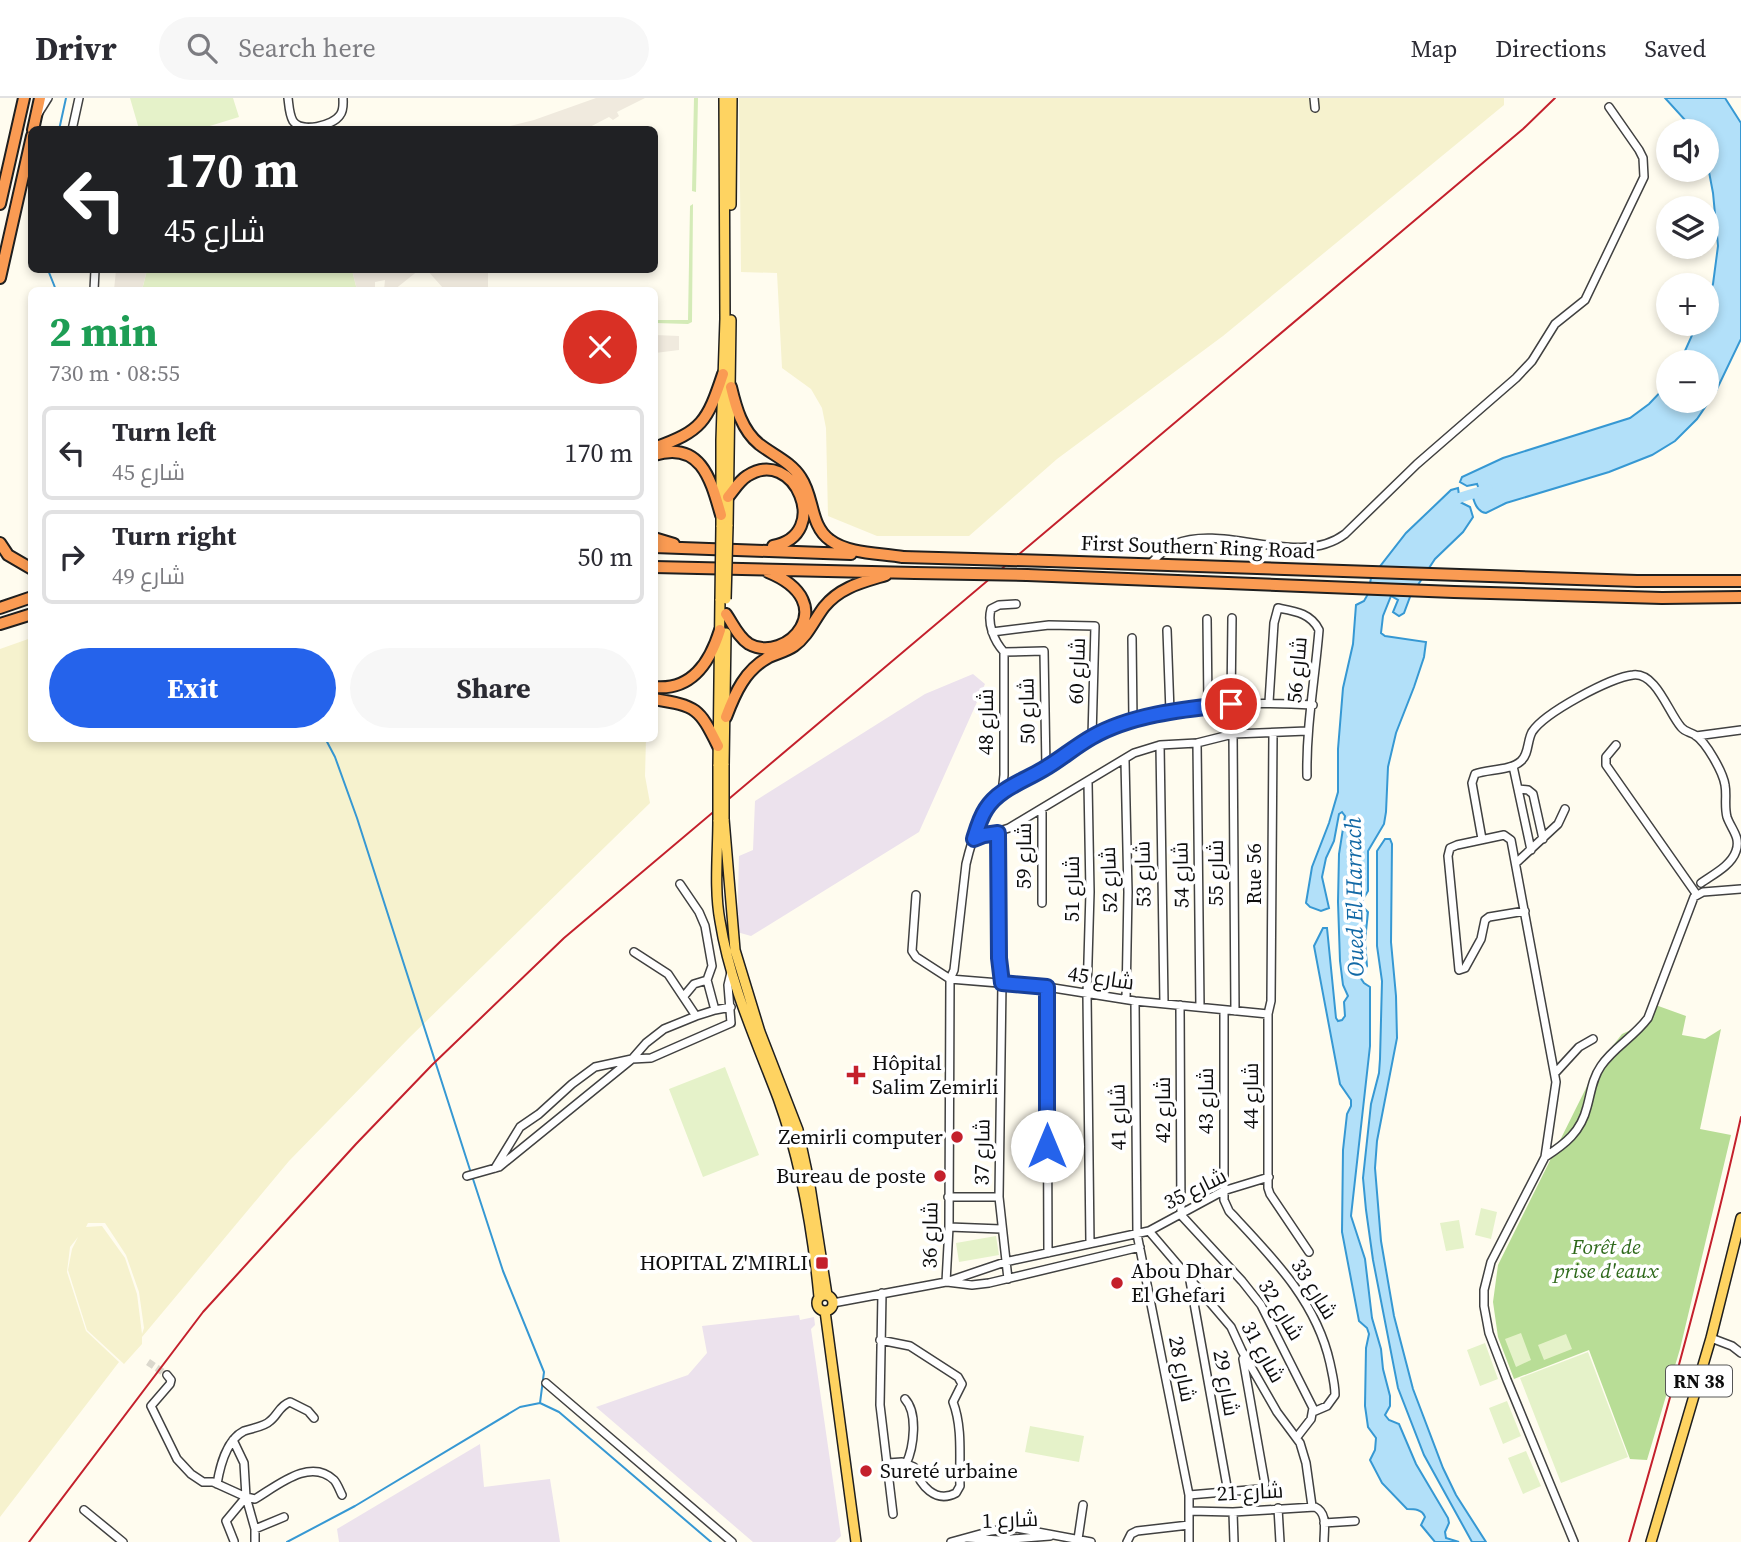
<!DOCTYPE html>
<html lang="en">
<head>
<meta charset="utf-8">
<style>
  body { margin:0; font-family:"Source Serif 4",Cairo,serif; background:#f7f7f7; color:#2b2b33; height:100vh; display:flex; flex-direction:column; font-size:26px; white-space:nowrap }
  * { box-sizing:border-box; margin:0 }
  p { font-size:23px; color:#7c7c81 }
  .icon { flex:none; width:38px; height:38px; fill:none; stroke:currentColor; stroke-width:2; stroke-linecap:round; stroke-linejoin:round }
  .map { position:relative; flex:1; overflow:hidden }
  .drawer { position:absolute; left:28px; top:189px; width:630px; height:455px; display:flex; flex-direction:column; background:#fff; border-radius:10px; box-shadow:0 4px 10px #0003 }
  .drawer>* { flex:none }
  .guide { position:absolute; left:28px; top:28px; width:630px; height:147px; border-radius:10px; box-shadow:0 4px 10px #0003; background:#202124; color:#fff; overflow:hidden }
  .buttons { position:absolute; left:1656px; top:21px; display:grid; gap:14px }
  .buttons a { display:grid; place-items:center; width:63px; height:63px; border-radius:50%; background:#fff; box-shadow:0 4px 10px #0003; font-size:35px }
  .pin { position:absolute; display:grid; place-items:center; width:60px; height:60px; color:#fff; margin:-30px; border:4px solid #fff; border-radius:50%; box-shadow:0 2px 7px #0007 }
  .me { position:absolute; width:77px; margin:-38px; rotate:0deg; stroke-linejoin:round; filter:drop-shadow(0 0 5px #0008) }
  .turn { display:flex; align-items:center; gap:24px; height:147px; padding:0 21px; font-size:32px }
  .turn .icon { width:91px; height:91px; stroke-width:2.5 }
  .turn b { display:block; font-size:49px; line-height:60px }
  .round { display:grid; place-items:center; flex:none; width:74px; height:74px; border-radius:37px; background:#f7f7f7 }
  .summary { display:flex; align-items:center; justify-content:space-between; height:119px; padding:0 21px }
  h1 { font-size:42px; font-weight:700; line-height:52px; color:#1e9e55 }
  .cta { display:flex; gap:14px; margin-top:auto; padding:14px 21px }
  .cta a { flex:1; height:80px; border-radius:42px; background:#2563eb; color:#fff; font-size:28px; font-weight:700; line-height:80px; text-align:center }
  .cta a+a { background:#f7f7f7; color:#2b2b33 }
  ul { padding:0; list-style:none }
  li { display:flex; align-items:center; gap:21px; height:94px; margin:0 14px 10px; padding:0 7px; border:4px solid #e1e1e2; border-radius:10px }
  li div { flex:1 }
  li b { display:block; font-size:26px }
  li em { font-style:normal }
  header { display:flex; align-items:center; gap:42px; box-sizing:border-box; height:98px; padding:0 35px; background:#fff; border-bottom:2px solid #e1e1e2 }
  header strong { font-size:33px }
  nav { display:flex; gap:38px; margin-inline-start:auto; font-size:24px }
  .search { width:490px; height:63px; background:#f7f7f7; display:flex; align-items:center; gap:18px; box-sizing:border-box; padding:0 24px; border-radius:38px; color:#7c7c81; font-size:26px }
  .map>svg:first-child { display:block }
  .industrial { fill:#ece2ed }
  .farmland { fill:#f6f2ce; fill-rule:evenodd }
  .green { fill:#d4ebb7 }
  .forest { fill:#b8dd96 }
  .pitch { fill:#e5f2c9 }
  .plaza { fill:#f0eade }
  .water { fill:#b2e0f9; stroke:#3698d3; stroke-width:2 }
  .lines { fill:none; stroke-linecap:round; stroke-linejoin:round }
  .stream { stroke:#3698d3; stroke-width:2 }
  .river { stroke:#b2e0f9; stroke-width:10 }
  .minor-tunnel { stroke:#dbd8cd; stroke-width:7; stroke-dasharray:7 3.5; stroke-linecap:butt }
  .minor-casing { stroke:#414141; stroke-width:10 }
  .major-casing { stroke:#1f1f1f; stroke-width:12 }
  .highway-casing { stroke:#1f1f1f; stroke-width:14 }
  .minor { stroke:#fff; stroke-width:7 }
  .major { stroke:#fed361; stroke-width:9 }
  .highway { stroke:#fa9b53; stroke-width:10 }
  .rail { stroke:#c4202c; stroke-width:2 }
  .major-bridge-casing { stroke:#1f1f1f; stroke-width:12; stroke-linecap:butt }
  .highway-bridge-casing { stroke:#1f1f1f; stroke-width:14; stroke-linecap:butt }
  .major-bridge { stroke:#fed361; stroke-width:9 }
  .highway-bridge { stroke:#fa9b53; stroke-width:10 }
  .route-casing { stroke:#184099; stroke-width:18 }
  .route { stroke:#2563eb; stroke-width:12 }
  .poi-dot { fill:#c4202c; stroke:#fff; stroke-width:2.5 }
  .labels { text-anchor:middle; stroke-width:7; stroke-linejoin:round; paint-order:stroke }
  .shield { fill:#fff; stroke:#565656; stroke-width:2 }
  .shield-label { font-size:19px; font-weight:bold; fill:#0e0e0e }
  .street-label { font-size:21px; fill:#0e0e0e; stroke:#fff }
  .poi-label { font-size:21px; fill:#0e0e0e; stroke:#fff; text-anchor:start }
  .park-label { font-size:21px; font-style:italic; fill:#2e691b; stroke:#fff }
  .water-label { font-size:23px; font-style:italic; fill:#1269a6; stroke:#fff }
</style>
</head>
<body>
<header>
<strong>Drivr</strong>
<div class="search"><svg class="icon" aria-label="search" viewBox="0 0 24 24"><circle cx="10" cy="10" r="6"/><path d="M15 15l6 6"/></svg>Search here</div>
<nav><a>Map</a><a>Directions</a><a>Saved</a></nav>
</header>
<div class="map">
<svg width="1741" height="1444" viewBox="0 0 1741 1444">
  <rect width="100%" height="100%" fill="#fffcef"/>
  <path class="industrial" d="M973,576L985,586L919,734L751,838L737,834L739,758L753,752L755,703L925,596Z
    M799,1217L800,1222L814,1219L815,1227L811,1231L841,1438L835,1444H753L596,1309L688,1277L707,1255L702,1228Z
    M480,1346L484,1389L550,1381L560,1444H339L337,1431Z"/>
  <path class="farmland" d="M739,0H1504V7L1223,238L1057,361L969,438H877L828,418L826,330L822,310L811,291L782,270L777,175L741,174Z
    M31,540L32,640L646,641L645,678L650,705L409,940L289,1063L142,1239V1246L124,1266L87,1232L68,1172L72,1151L78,1139L70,1149L67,1174L86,1233L119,1264L0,1419V551ZM88,1125H105L126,1157L139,1194L144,1230L142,1236L137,1196L125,1160L102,1128L86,1129Z"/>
  <path class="green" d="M694,0H698L696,94L692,93Z
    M693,106L692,224L688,226L655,225V222H688L690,108Z"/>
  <path class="forest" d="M1650,905L1686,918L1682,937L1705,941L1721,931L1700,1031L1731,1037L1680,1251L1647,1362L1630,1361L1589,1252L1514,1281L1498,1239L1493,1204L1498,1167L1597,968L1622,936L1633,931L1646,918Z"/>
  <path class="pitch" d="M130,0H233L239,19L200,31H139Z
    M147,172H352L357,192H142Z
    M725,969L759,1057L703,1079L669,991Z
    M1481,1110L1497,1114L1491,1141L1475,1137Z
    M1459,1122L1464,1150L1446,1153L1440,1125Z
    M996,1138L999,1157L959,1164L956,1145Z
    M1521,1235L1531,1262L1516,1269L1505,1241Z
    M1566,1236L1572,1251L1544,1262L1538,1247Z
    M1485,1245L1498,1281L1480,1288L1467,1252Z
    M1588,1254L1628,1359L1561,1385L1520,1280Z
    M1507,1303L1521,1338L1503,1346L1489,1310Z
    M1030,1328L1084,1338L1079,1364L1025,1354Z
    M1526,1353L1541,1388L1523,1396L1508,1360Z"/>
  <path class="plaza" d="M596,0H645L617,14L619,18L613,22L609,19L586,31H498L534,22Z
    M116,172H147L142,192H114Z
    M352,172H374L375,175L387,174V172H419L394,192H384L385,182L375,184V192H357Z
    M427,172H488V192H440L443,190Z
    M655,237L679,238V252L655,255Z"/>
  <path class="water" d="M1665,0H1725L1741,25V241L1716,293L1697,321L1675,343L1652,357L1609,374L1506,405L1486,415C1477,414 1474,404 1472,396L1480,394L1477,386L1467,388L1460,384L1462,379L1503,360L1630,320L1649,306L1668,286V303H1706V264H1680L1697,226H1706V203L1713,186L1718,148L1713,95L1706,58V33H1695Z
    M1458,390L1460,404L1470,409L1473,419L1463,434L1435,461L1410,499L1404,515L1399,518L1393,514L1398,502L1391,498L1383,518L1381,535L1385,538L1426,544L1424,559L1414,589L1396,635L1388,669L1386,714L1384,726L1368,753V793L1362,803V808L1368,814L1365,843L1367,868L1360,879L1364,885L1370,889V948L1351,1118L1365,1161L1372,1220L1381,1251L1383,1271L1390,1298V1308L1385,1317L1389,1322L1399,1326L1416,1366L1448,1420L1449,1425L1445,1434L1446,1440L1459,1444H1435L1421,1427L1425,1419C1422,1411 1414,1411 1407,1411L1382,1385L1370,1362L1375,1352L1376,1340L1368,1329L1365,1308L1366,1250L1369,1236L1367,1230L1359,1223L1342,1134L1343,1052L1347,1016L1351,1008V1002L1340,986L1314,848L1323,830H1327L1336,920L1338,923L1342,922L1345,918L1344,904L1348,898L1343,887L1340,863L1338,804L1339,756L1345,718L1342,714L1339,716L1334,743L1326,760L1322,779L1329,810L1321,813L1310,809L1306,805L1312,769L1329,725L1338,694V651L1343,590L1353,546L1356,507L1364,503L1368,496L1371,480L1406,435L1451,392Z
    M1385,741H1390L1392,746L1391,844L1396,898L1397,940L1377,1043L1375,1070L1381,1143L1394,1218L1413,1291L1443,1370L1456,1397L1486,1444H1472L1424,1357L1398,1290L1373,1162L1366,1112L1363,1080L1371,1006L1379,975L1380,961L1382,883L1377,848V753Z"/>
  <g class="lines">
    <path class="stream" d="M59,32L66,0
      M48,172L56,192
      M325,640L335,659L357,720L471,1075
      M473,1081L503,1173L544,1274L540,1305
      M287,1444L355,1408L520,1309L540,1305L559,1314L711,1444"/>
    <path class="river" d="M1448,407L1459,400L1488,391"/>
    <path class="minor-tunnel" d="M148,1264L167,1277"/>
    <g class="minor-casing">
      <path id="minor" d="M288,0C289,7 289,16 293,23C301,35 333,28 340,17C344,12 343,6 343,0
        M1314,0L1315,10
        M38,16L48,0
        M72,32L79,0
        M94,192L95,172
        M1150,466C1157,459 1165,450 1175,446C1225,425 1299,471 1345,436L1417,366L1516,280L1532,263L1555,226L1585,202L1644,79L1643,60L1639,52L1609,9
        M1207,521L1208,608
        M1167,532L1170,614
        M992,534L1049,527L1095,528L1092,639
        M1132,540L1133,623
        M1004,554L1044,553L1046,670
        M1269,604L1274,525L1278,510C1294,513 1311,515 1319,532C1315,581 1306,629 1307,678
        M1231,606L1232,520
        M1233,636L1235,913
        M1273,636L1271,903L1268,916V1090L1270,1096L1309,1154
        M1696,638L1741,632
        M1197,645L1200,909
        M1160,647L1164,905
        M1616,647L1606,659V667L1697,797
        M1125,663L1128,794L1126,901
        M1513,668L1531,752
        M1088,685L1090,794L1087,897L1090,1145
        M1518,691L1528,692L1533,696L1543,741
        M1002,695C1017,686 1033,678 1048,668C1063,658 1077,647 1093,639C1154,605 1245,603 1313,607
        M1042,711V805
        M998,735L999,860L1002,885L999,1099L1008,1181
        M974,741L1009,730L1134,655L1160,647L1197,645L1233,636L1307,633
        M1482,741L1472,685L1475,676C1488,671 1510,673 1521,663C1529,656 1527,643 1532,634C1544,615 1611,579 1633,577C1656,574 1668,614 1681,629C1685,634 1690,634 1695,637C1706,644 1723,674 1725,687C1727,697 1724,708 1727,719C1731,731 1741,739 1736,753C1731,768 1712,777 1701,785
        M1516,765L1558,726L1565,711
        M680,786L699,814L705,828L712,868L707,882L715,912L731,909
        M916,797L912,853L916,859L950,881L1047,889L1135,903L1268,916
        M1525,813L1489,819L1485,822L1481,841L1465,870L1459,872L1448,758L1450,750L1457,747L1504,737L1511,742L1556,984L1545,1059L1491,1164L1484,1192V1208L1489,1235L1507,1282L1574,1444
        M634,854L668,876L696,918L715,912
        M1047,889L1048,1155
        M684,898L694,886L707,882
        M1135,903L1137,1136L1189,1397V1444
        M1180,907L1181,1117L1242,1183L1261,1207L1313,1310L1311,1321L1297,1339
        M1224,912V1102L1229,1113C1271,1158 1316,1202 1330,1265C1332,1275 1335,1286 1335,1297L1327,1308L1313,1314
        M1556,974L1579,949L1593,941
        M1545,1059C1565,1046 1581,1034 1587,1009C1591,995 1592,981 1601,968C1614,949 1634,939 1648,920L1694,799L1703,794L1741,791
        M495,1070L520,1029L539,1016L572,986L595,969L632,961L646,945L664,931L696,918
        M467,1078L499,1069L632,961L651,960L731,925L728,887L731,874
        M948,1099H999
        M949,1129L1001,1131
        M1149,1133L1231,1229L1242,1253L1277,1314L1300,1345L1306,1365L1312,1408
        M1190,1183L1228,1394
        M946,1184L949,1129L950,881L954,872L966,766C973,737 980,715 1002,695L1004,677V554C994,543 987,526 991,511L999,507L1016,506
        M947,1184L972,1187L989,1185L1140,1149
        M882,1195L880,1307L893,1416
        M833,1205L946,1184L1005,1164L1149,1133L1223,1093L1269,1079
        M1711,1240L1732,1248L1741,1255
        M880,1242L910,1248L958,1279L962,1286L953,1304C963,1330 959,1361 960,1388L956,1395C935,1406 920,1387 914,1369L902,1364L888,1365
        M167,1277L171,1282L170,1286L151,1308L177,1361L191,1376L203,1384H213L246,1399
        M546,1285L732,1444
        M905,1301C918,1315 914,1349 906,1366
        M233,1342L244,1365L246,1399L255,1431V1444
        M217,1386C220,1368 226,1342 244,1333C252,1330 264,1329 270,1323C278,1317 279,1308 290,1304L308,1313L314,1320
        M1189,1397L1260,1391L1265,1386L1243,1261
        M1278,1410L1280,1444
        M84,1412L123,1444
        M1190,1413L1233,1414L1315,1409C1328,1415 1324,1431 1324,1444
        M1233,1414L1234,1444
        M1324,1425L1355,1423
        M255,1431L284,1419
        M968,1440L999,1442L1050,1438
        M1078,1441L1083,1407
        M234,1443L226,1423L246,1399L255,1401C277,1388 310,1359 334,1382C337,1385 340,1393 342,1397
        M951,1444L991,1433L1016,1430L1091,1444
        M1127,1444L1131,1436L1137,1433L1189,1427"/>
    </g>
    <g class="major-casing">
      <path id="major" d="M731,107L732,0
        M728,428L731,222
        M721,429V342L725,221L724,0
        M724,667L726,535
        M718,668L720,501
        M724,721L735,852L760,934L798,1032L810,1088L827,1197
        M718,722C718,755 714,791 720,823C730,886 756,942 778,1000C800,1061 813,1135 819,1199
        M817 1205a8 8 0 1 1 16 0a8 8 0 1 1-16 0Z
        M825,1213L856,1444
        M1651,1444L1711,1240L1741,1120"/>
    </g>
    <g class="highway-casing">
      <path id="highway" d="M33,32L40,0
        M0,106L24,0
        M0,180L32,38
        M731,289C736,310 742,332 759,346C773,357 791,364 801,380C814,399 810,428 830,442C848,456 881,455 903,459
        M654,350C702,333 707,324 723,276
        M654,357C701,342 711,382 721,417
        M728,399C734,392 739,383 747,378C794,347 833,437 773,448
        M654,440L674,446
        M0,445L8,457L32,471
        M654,449L851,456
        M1049,463L1637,483H1741
        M654,469L915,475
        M1027,477L1454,494L1662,500L1741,499
        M0,510L32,499
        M726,516C733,526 738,539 749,546C786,567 844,505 768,474
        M0,526L32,516
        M654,589C692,593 710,564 720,532
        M654,601C697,608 699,610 718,648
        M726,619C735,595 745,572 769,559C778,555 787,553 794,548C808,538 814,522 824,509C840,489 863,484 886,477"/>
    </g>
    <use href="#minor" class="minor"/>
    <use href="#major" class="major"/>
    <use href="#highway" class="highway"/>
    <path class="rail" d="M29,1444L203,1214L356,1046L432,967L564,840L1523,31L1555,0
      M1629,1444C1670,1303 1709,1163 1741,1019"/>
    <g class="major-bridge-casing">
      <path id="major-bridge" d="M720,501L721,429
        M726,501L728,428
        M724,721V667
        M718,722V668"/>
    </g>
    <g class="highway-bridge-casing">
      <path id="highway-bridge" d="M903,459L1049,463
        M915,475L1027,477"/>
    </g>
    <use href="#major-bridge" class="major-bridge"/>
    <use href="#highway-bridge" class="highway-bridge"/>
  </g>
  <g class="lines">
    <g class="route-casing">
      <path id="route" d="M1047,1048V889L1002,885L999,860L998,735L984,737L974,741C977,731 980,720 986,711C999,690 1027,682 1047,669C1062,660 1076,648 1092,639C1132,616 1186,611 1231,606"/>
    </g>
    <use href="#route" class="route"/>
  </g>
  <g class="poi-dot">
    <path d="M852.5 966.5h7v7h7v7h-7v7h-7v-7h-7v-7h7z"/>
    <circle cx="957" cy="1039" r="7"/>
    <circle cx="940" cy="1078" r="7"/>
    <rect x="815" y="1158" width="14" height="14" rx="3.5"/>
    <circle cx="1117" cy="1185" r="7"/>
    <circle cx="866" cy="1373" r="7"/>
  </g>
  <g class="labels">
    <rect class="shield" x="1666" y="1267.5" width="66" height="31" rx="5"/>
    <g class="shield-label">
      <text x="1699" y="1290">RN 38</text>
    </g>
    <g class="street-label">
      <text transform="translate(1198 449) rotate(2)" y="7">First Southern Ring Road</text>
      <text transform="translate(1297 572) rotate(-85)" y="7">شارع 56</text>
      <text transform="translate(1077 573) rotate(-88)" y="7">شارع 60</text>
      <text transform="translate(1027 613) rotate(-91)" y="7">شارع 50</text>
      <text transform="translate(986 624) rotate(-90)" y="7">شارع 48</text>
      <text transform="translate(1024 758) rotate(-90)" y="7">شارع 59</text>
      <text transform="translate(1216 775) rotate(-90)" y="7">شارع 55</text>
      <text transform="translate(1143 776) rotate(-91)" y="7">شارع 53</text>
      <text transform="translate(1254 776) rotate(-90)" y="7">Rue 56</text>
      <text transform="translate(1181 777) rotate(-91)" y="7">شارع 54</text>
      <text transform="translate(1109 782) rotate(-92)" y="7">شارع 52</text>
      <text transform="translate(1072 791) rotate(-90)" y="7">شارع 51</text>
      <text transform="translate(1101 880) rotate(8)" y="7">شارع 45</text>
      <text transform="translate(1251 998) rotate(-90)" y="7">شارع 44</text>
      <text transform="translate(1206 1003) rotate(-90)" y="7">شارع 43</text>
      <text transform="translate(1163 1012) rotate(-90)" y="7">شارع 42</text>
      <text transform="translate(1118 1019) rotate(-91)" y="7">شارع 41</text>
      <text transform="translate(982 1054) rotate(-89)" y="7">شارع 37</text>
      <text transform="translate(1195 1091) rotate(-26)" y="7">شارع 35</text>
      <text transform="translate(930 1137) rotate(-89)" y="7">شارع 36</text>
      <text transform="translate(1314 1191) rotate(58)" y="7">شارع 33</text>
      <text transform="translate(1281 1212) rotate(59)" y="7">شارع 32</text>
      <text transform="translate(1263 1254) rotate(61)" y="7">شارع 31</text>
      <text transform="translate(1182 1271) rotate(79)" y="7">شارع 28</text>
      <text transform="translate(1226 1285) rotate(80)" y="7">شارع 29</text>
      <text transform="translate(1250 1394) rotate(-3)" y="7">شارع 21</text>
      <text transform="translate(1010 1422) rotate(-2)" y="7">شارع 1</text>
    </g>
    <g class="poi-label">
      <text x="872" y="972">Hôpital<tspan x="872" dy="24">Salim Zemirli</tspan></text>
      <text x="943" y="1046" text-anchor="end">Zemirli computer</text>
      <text x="926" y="1085" text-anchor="end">Bureau de poste</text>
      <text x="808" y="1172" text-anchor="end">HOPITAL Z'MIRLI</text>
      <text x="1131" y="1180">Abou Dhar<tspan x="1131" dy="24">El Ghefari</tspan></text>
      <text x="880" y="1380">Sureté urbaine</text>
    </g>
    <g class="park-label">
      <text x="1606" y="1156">Forêt de<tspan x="1606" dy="24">prise d'eaux</tspan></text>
    </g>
    <g class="water-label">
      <text transform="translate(1354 799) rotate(-91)" y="8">Oued El Harrach</text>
    </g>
  </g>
</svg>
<div class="buttons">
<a><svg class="icon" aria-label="sound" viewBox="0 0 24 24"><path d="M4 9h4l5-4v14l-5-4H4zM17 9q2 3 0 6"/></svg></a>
<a><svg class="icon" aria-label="layers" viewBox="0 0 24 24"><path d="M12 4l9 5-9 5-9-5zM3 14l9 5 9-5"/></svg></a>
<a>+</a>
<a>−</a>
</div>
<div class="pin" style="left:1231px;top:606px;background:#d93025"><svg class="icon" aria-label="arrive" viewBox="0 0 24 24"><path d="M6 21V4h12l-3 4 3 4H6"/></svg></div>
<svg class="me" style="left:1047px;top:1048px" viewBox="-20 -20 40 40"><circle r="19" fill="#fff"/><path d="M0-13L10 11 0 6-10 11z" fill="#2563eb"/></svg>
<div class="guide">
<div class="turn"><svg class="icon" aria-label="left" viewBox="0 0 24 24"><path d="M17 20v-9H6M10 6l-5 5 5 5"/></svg><div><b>170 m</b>شارع 45</div></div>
</div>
<section class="drawer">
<div class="summary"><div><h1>2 min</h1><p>730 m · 08:55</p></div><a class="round" style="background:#d93025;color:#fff"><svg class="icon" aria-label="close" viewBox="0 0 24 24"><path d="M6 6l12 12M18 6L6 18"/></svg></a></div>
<ul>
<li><svg class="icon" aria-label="left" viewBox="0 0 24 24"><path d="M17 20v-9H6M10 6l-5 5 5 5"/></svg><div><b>Turn left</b><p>شارع 45</p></div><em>170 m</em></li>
<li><svg class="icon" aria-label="right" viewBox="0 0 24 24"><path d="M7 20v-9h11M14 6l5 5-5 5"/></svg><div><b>Turn right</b><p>شارع 49</p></div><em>50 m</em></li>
</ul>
<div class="cta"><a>Exit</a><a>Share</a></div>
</section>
</div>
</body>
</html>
